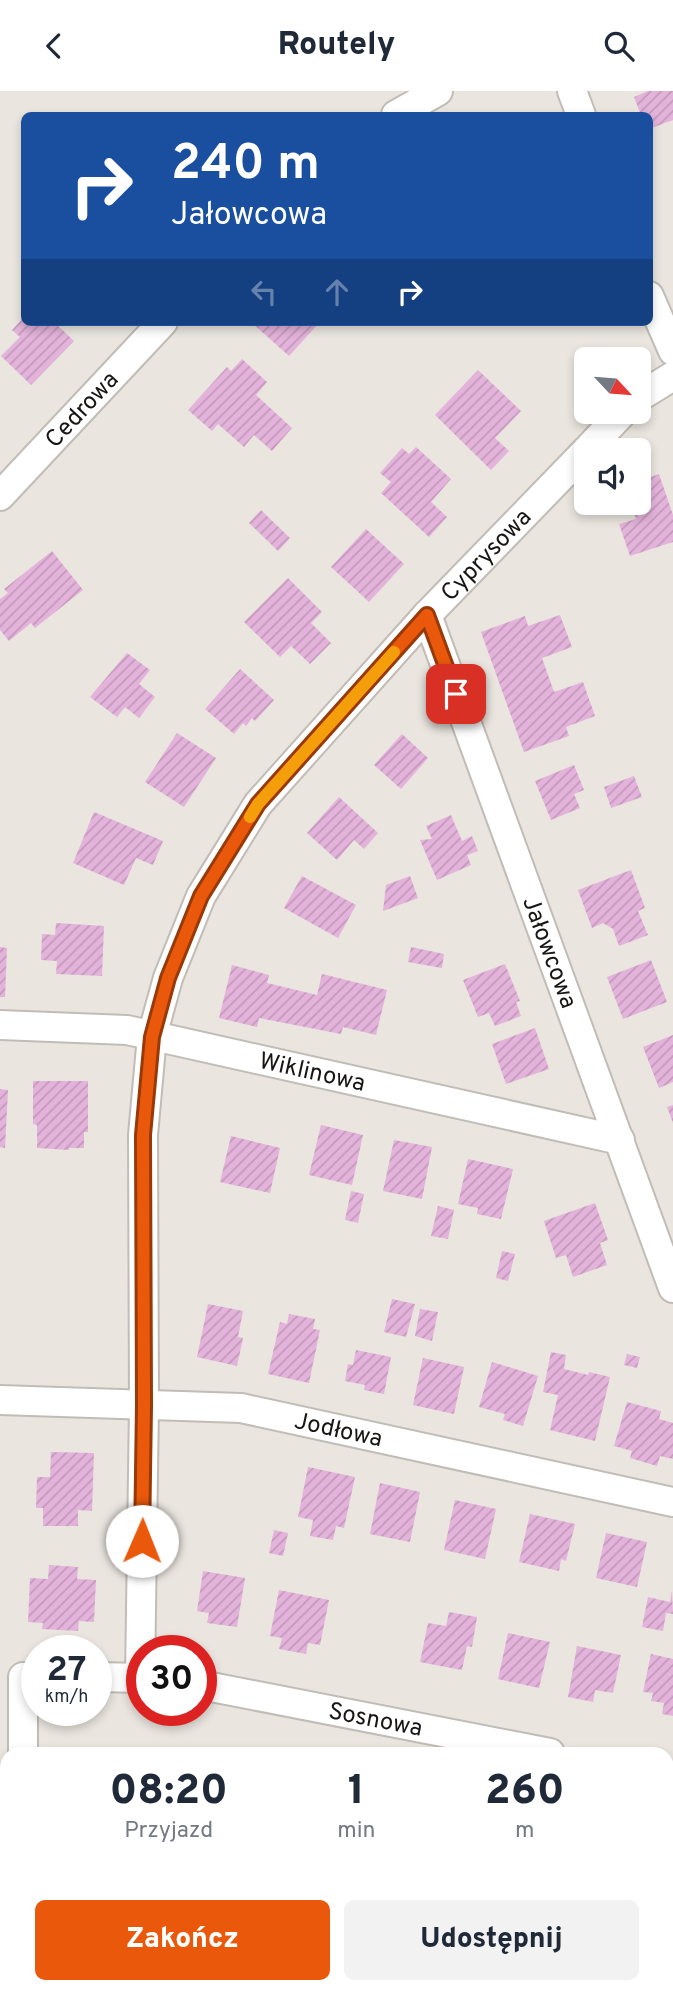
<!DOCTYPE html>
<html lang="pl">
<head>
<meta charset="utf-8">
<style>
  body { margin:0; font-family:Overpass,sans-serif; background:#f2f2f3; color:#1f2937; height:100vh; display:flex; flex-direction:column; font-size:26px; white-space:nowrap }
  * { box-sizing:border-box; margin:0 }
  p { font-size:23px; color:#747a83 }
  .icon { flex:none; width:38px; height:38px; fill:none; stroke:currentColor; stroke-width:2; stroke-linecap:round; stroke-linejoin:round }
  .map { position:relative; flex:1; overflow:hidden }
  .panel { position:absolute; left:0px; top:1656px; width:674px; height:247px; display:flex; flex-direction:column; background:#fff; border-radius:21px 21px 0 0; box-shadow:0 4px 10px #0003 }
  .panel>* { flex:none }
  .guide { position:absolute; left:21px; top:21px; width:632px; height:214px; border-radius:10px; box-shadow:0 4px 10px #0003; background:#1a4fa0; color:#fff; overflow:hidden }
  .needle { width:46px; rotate:116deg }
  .tools { position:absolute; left:574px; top:256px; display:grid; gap:14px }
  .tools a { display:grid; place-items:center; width:77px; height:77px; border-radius:10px; background:#fff; box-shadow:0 4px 10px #0003; font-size:35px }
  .speed { position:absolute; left:21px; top:1544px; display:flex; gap:14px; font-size:35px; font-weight:700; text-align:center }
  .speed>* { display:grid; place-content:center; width:91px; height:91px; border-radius:50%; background:#fff; box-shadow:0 4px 10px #0003; line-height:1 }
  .speed small { font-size:18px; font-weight:400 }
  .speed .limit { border:10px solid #d22; background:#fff; color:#111 }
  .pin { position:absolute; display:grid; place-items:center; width:60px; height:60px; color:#fff; margin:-30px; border-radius:14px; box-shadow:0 4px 10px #0006 }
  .me { position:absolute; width:77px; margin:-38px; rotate:1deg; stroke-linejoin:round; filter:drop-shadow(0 0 5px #0008) }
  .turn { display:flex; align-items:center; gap:24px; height:147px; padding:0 35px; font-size:32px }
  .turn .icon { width:91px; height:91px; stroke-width:2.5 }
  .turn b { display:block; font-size:49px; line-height:60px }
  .lanes { display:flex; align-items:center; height:66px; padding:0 35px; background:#0003; justify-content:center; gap:35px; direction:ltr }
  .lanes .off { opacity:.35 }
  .eta { display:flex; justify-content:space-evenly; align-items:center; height:119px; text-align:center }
  .eta b { font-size:42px; font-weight:800; line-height:49px }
  .button { display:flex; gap:14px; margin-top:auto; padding:14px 35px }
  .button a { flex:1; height:80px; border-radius:10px; background:#ea580c; color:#fff; font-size:28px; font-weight:800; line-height:80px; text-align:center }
  .button a+a { background:#f2f2f3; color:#1f2937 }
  header { display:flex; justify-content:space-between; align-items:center; height:91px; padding:0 35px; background:#fff; font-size:32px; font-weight:800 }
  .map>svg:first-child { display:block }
  .building { fill:url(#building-hatch) }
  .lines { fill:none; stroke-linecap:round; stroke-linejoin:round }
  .minor-casing { stroke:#c1bcb6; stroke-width:32 }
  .minor { stroke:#fff; stroke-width:28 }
  .route-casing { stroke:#983908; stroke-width:18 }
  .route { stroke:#ea580c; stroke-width:12 }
  .slow { stroke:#f59e0b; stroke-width:12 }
  .labels { text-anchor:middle; stroke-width:5; stroke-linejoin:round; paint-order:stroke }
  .street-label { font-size:24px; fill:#181614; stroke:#eae5df }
</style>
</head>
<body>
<header><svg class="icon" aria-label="back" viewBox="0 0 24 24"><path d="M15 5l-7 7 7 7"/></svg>Routely<svg class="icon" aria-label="search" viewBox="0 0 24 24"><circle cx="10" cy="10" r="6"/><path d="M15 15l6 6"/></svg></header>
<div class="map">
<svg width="673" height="1902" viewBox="0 0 673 1902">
  <defs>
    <pattern id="building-hatch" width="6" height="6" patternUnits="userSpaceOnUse" patternTransform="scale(1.75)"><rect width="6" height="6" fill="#e4b3db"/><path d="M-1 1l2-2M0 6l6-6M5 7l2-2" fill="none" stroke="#c399bb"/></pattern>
  </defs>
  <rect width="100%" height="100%" fill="#eae5df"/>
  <path class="building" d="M648,0H673V29L649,38V24H641L634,6Z
    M24,226V231H54L74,250L31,294L1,265L20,246L12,239Z
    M251,231H320L289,265Z
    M242,268L267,291L256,304L292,337L272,360L254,344L244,356L218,333L212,340L188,319L227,276L231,280Z
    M478,279L521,320L495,347L509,360L491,379L435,324Z
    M416,356L451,388L431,411L447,426L429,446L381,402L391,391L380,382L402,357L409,363Z
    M659,383L673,424V451L630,465L619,433L636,428L630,411H639V390Z
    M261,419L290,447L278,460L249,432Z
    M366,438L404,473L369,511L331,476Z
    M52,460L83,499L35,537L31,532L9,550L0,539V508L8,502L4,498Z
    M288,487L322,521L311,532L331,552L310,573L291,555L280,566L244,531Z
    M560,524L572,556L542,567L554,601L583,591L595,625L566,636L569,645L524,661L481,541L525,525L528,535Z
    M127,562L150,579L139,593L155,606L139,627L125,616L117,626L90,606Z
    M240,578L274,609L255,630L252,627L246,635L243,632L234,643L205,618Z
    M177,642L216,667L184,716L145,691Z
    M402,643L428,667L401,698L374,674Z
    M574,674L584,699L574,703L580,717L551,729L535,690Z
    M634,685L642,706L611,717L604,696Z
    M339,706L378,742L364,758L354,749L337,769L307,742Z
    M94,721L163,750L153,774L136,767L124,794L73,772Z
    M451,724L462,750L472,745L478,760L467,764L471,774L437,789L420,749L432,748L426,735Z
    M631,779L645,817L638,820L648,844L619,855L613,838L603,832L592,837L578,799Z
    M302,785L356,814L338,847L284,817Z
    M410,785L418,807L383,820L386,794Z
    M56,832L104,835L102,885L56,883L57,870L41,869L42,843L55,844Z
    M0,856L7,857L5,906H0Z
    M411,856L444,863L442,877L408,871Z
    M651,869L667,911L623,928L607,886Z
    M505,873L520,910L516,911L521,925L495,935L489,922L478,926L463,889Z
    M232,874L269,884L267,892L317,904L322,883L387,899L376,944L343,936L341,943L259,927L257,936L219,927Z
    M535,937L549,978L506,993L492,953Z
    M673,944V991L659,997L643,956Z
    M33,990H88V1041H84V1057H69V1059L37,1057V1034L33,1033Z
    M0,998L8,999L5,1057L0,1056Z
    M673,1014V1032L667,1016Z
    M321,1034L363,1044L352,1094L309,1084Z
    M231,1045L280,1057L270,1102L220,1091Z
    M394,1049L432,1056L422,1108L383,1100Z
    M468,1068L513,1078L501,1128L477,1123L478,1117L458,1113Z
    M351,1100L364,1103L358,1132L345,1129Z
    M595,1112L608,1149L600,1152L607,1174L573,1186L566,1164L556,1167L544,1130Z
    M438,1115L454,1119L448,1148L431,1145Z
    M502,1160L515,1163L508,1190L496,1187Z
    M392,1208L415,1213L406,1246L384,1241Z
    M208,1213L243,1220L238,1246L243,1247L237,1275L197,1266Z
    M420,1218L438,1221L432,1250L415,1245Z
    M289,1223L315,1228L313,1238L320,1239L309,1292L268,1283L280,1231L287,1233Z
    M356,1259L391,1266L384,1303L364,1299L365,1294L345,1290L348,1273L353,1274Z
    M551,1261L566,1264L564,1278L588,1284L589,1281L610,1286L595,1350L550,1339L558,1304L543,1301Z
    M627,1263L640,1266L637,1277L624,1274Z
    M423,1267L464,1276L454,1323L413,1314Z
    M492,1271L538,1285L523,1335L503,1329L505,1323L479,1316Z
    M627,1311L661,1320L659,1328L673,1332V1368L660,1365L657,1375L630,1367L632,1360L614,1355Z
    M51,1361L94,1362L92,1420L78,1419V1435H43V1417H36L37,1386H50Z
    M308,1376L355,1386L344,1437L336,1435L333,1449L310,1445L313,1429L298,1426Z
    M380,1392L420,1401L410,1451L370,1443Z
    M455,1409L496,1418L485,1468L444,1459Z
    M530,1423L575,1433L566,1470L561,1468L559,1480L519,1471Z
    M274,1439L288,1442L283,1465L269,1462Z
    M606,1442L647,1451L637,1496L596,1487Z
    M49,1474L78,1476L77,1488L96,1489L94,1531L79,1530L78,1540L42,1538L43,1532L28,1531L30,1487L48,1488Z
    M203,1480L245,1487L237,1536L207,1532L209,1522L197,1520Z
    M279,1499L329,1509L320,1554L308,1552L306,1563L279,1558L282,1547L270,1545Z
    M672,1500L673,1523L666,1522L663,1540L642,1536L648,1506L670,1511Z
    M449,1521L477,1526L472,1556L467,1555L462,1579L420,1571L428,1532L446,1535Z
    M508,1542L550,1551L539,1597L498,1588Z
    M577,1555L621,1564L613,1602L595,1599L593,1611L568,1606Z
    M651,1563L673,1568V1625L662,1623L664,1612L651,1610L653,1602L643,1601Z
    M667,1771L673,1772V1816L667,1815Z
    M76,1895H135V1902H76Z
    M249,1895H273L272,1898L249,1897Z
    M359,1895H385L384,1901L359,1897Z
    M439,1895H509L508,1902H475L454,1898L453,1902H437Z
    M525,1895H570L569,1902H524Z"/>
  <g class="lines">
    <g class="minor-casing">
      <g id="minor">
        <path d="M572,0L581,24"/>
        <path d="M396,24L438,0"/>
        <path d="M649,205L673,260"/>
        <path d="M639,306L673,285"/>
        <path d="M587,359L624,320"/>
        <path id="s1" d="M0,405L163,231"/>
        <path id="s2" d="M427,524L673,1197"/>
        <path id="s3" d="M0,934L127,939L620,1049"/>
        <path id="s4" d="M0,1309L241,1317L673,1411"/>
        <path d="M23,1586V1662"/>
        <path d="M96,1586L142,1587"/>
        <path id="s5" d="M140,1587L144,1314L143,1044L152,945L168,887L201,805L258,713L427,524L586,360"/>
        <path id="s6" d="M201,1594L550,1662"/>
        <path d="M667,1686L673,1687"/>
        <path d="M25,1895L26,1902"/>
      </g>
    </g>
    <use href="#minor" class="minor"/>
  </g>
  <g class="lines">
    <g class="route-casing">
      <path id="route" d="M142,1450L144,1314L143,1044L152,946L168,887L201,805L258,713L427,524L456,603"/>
    </g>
    <use href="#route" class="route"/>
    <path class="slow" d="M250,726L258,713L394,561"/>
  </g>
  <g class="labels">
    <g class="street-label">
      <text dy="8" stroke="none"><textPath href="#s1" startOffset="119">Cedrowa</textPath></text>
      <text dy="8" stroke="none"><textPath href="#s5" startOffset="1237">Cyprysowa</textPath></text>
      <text dy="8" stroke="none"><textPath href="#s2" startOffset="359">Jałowcowa</textPath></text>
      <text dy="8" stroke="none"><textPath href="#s3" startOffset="317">Wiklinowa</textPath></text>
      <text dy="8" stroke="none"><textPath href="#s4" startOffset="341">Jodłowa</textPath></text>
      <text dy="8" stroke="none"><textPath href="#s6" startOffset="178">Sosnowa</textPath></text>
    </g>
  </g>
</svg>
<div class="tools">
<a><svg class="needle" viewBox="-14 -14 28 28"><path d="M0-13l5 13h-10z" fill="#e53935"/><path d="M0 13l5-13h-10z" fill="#747a83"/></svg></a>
<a><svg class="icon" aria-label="sound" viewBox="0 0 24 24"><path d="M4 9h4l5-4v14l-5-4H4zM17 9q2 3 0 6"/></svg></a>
</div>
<div class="speed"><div>27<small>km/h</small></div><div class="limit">30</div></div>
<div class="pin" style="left:456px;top:603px;background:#d93025"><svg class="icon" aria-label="arrive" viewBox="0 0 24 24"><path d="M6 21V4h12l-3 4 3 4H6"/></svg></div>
<svg class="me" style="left:142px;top:1450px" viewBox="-20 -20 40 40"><circle r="19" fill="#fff"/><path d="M0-13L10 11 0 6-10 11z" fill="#ea580c"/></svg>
<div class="guide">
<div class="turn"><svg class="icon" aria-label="right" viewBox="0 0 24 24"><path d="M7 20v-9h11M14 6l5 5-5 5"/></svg><div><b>240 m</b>Jałowcowa</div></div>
<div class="lanes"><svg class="icon off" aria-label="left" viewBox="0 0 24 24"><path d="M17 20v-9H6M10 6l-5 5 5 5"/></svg><svg class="icon off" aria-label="ahead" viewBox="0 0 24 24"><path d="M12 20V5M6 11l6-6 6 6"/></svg><svg class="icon" aria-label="right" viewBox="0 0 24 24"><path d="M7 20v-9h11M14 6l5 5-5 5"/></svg></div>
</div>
<section class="panel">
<div class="eta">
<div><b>08:20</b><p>Przyjazd</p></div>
<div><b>1</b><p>min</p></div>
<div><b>260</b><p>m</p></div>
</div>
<div class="button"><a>Zakończ</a><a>Udostępnij</a></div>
</section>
</div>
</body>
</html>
